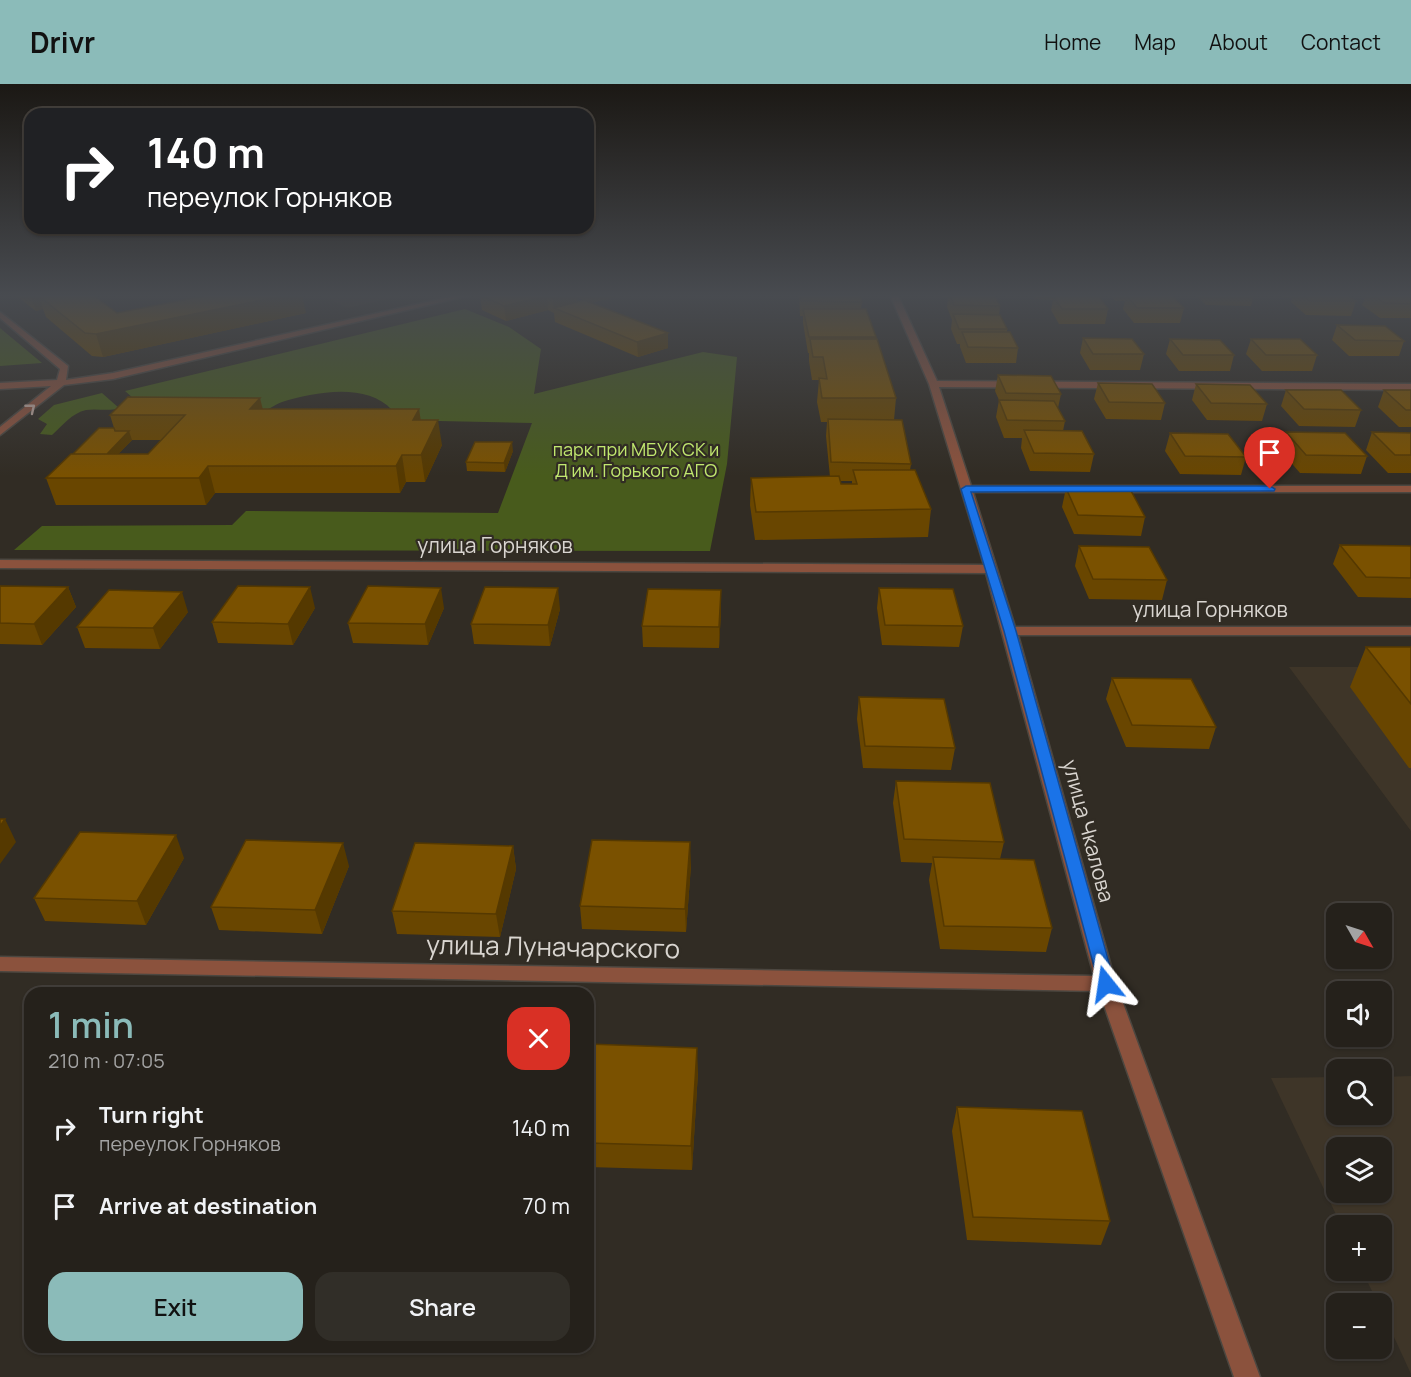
<!DOCTYPE html>
<html lang="en">
<head>
<meta charset="utf-8">
<style>
  body { margin:0; font-family:Manrope,sans-serif; background:#312e28; color:#f1f3f6; height:100vh; display:flex; flex-direction:column; font-size:22px; white-space:nowrap }
  * { box-sizing:border-box; margin:0 }
  p { font-size:20px; color:#a3a3a3 }
  .icon { flex:none; width:33px; height:33px; fill:none; stroke:currentColor; stroke-width:2; stroke-linecap:round; stroke-linejoin:round }
  .map { position:relative; flex:1; overflow:hidden }
  .details { position:absolute; left:24px; top:903px; width:570px; height:366px; display:flex; flex-direction:column; background:#25211b; border-radius:18px; box-shadow:0 2px 4px #0004,0 0 0 2px #423e3a }
  .details>* { flex:none }
  .top-card { position:absolute; left:24px; top:24px; width:570px; height:126px; border-radius:18px; box-shadow:0 2px 4px #0004,0 0 0 2px #423e3a; background:#202124; color:#fff; overflow:hidden }
  .needle { width:39px; rotate:129deg }
  .tools { position:absolute; left:1326px; top:819px; display:grid; gap:12px }
  .tools a { display:grid; place-items:center; width:66px; height:66px; border-radius:12px; background:#25211b; box-shadow:0 2px 4px #0004,0 0 0 2px #423e3a; font-size:30px }
  .pin { position:absolute; display:grid; place-items:center; width:51px; height:51px; color:#fff; margin:-62px -26px; border-radius:50% 50% 50% 0; rotate:-45deg; box-shadow:0 0 6px #0007 }
  .pin .icon { rotate:45deg }
  .me { position:absolute; width:66px; margin:-33px; rotate:345deg; stroke-linejoin:round; filter:drop-shadow(0 0 4px #0008) }
  .turn { display:flex; align-items:center; gap:21px; height:126px; padding:0 24px; font-size:27px }
  .turn .icon { width:78px; height:78px; stroke-width:2.5 }
  .turn b { display:block; font-size:42px; line-height:51px }
  .round { display:grid; place-items:center; flex:none; width:63px; height:63px; border-radius:18px; background:#312e28 }
  .summary { display:flex; align-items:center; justify-content:space-between; height:102px; padding:0 24px }
  h1 { font-size:36px; font-weight:600; line-height:45px; color:#8bbbb9 }
  .button { display:flex; gap:12px; margin-top:auto; padding:12px 24px }
  .button a { flex:1; height:69px; border-radius:18px; background:#8bbbb9; color:#111; font-size:24px; font-weight:600; line-height:69px; text-align:center }
  .button a+a { background:#312e28; color:#f1f3f6 }
  ul { padding:0; list-style:none }
  li { display:flex; align-items:center; gap:18px; height:78px; padding:0 24px }
  li div { flex:1 }
  li b { display:block; font-size:22px }
  li em { font-style:normal }
  header { display:flex; align-items:center; gap:36px; box-sizing:border-box; height:84px; padding:0 30px; background:#8bbbb9; color:#111 }
  header strong { font-size:28px }
  nav { display:flex; gap:33px; margin-inline-start:auto; font-size:21px }
  .map>svg:first-child { display:block }
  .built { fill:#3e3528; fill-rule:evenodd }
  .green { fill:#485b1c }
  .lines { fill:none; stroke-linecap:round; stroke-linejoin:round }
  .minor-casing { stroke:#4c4740; stroke-width:3 }
  .minor { fill:#8b523d; fill-rule:evenodd }
  .wall { fill:#694600; fill-rule:evenodd }
  .shaded-wall { fill:#553900 }
  .building { fill:#7a5100; stroke:#553900; stroke-width:1.5 }
  .oneway { stroke:#bea79d }
  .route { fill:#1a73e8; stroke:#114b97; stroke-width:1.5 }
  .labels { text-anchor:middle; stroke-width:4.5; stroke-linejoin:round; paint-order:stroke }
  .far-park-label { font-size:18px; fill:#c1e86f; stroke:#312c24 }
  .street-label { font-size:21px; fill:#d9d5d0; stroke:#312c24 }
  .near-street-label { font-size:26px; fill:#d9d5d0; stroke:#312c24 }
</style>
</head>
<body>
<header>
<strong>Drivr</strong>
<nav><a>Home</a><a>Map</a><a>About</a><a>Contact</a></nav>
</header>
<div class="map">
<svg width="1411" height="1293" viewBox="0 0 1411 1293">
  <rect width="100%" height="100%" fill="#312c24"/>
  <path class="built" d="M321,211H407L347,224Z
    M1289,583H1411V747Z
    M1411,992V1290L1382,1227V1220L1378,1219L1362,1187L1382,1186V1142L1341,1141L1271,994L1336,993V1030H1382V993ZM1336,1064H1382V1108H1336Z"/>
  <path class="green" d="M465,225L509,243L541,265L534,310L703,268L737,273L727,380L710,467L14,466L42,442L232,441L246,427L498,429L532,339L392,336V326C367,298 314,308 282,318C274,321 266,328 257,329C223,333 185,329 150,329L125,307Z
    M0,244L42,279L0,282Z
    M102,309L119,324C108,328 98,324 86,326C72,329 62,342 52,351L40,350L47,340L38,335L54,321Z"/>
  <g class="lines">
    <g class="minor-casing">
      <path id="minor" d="M458,211H471L113,295L64,301L0,351V343L51,302L0,305V299L57,296L60,285L0,234V228L68,282L66,296L113,289Z
        M890,211H898L937,297L1411,300V306L939,303L971,402H1411V408H973L1015,543H1411V551H1018L1116,900L1260,1293H1234L1099,907L0,887V873L1094,892L986,489L0,484V476L984,481L929,300Z"/>
    </g>
    <use href="#minor" class="minor"/>
  </g>
  <path class="wall" d="M15,211H93L117,229H306L103,273L92,272L46,233L43,225L36,227Z
    M480,211H625L590,219L668,249V264L638,273L555,238L554,229L548,226L506,237L482,226ZM577,213L584,216L577,218Z
    M799,211H860L862,218L861,225L876,253L896,314L894,336L911,380L910,386L931,425L928,453L755,456L750,421L751,394L830,393L826,352L827,338H821L817,318L819,296H812L809,277V269H808L803,239V232H800ZM840,397H852V400H841Z
    M940,211H994L1000,222L999,231L1007,245V248L1018,264L1016,279H966L960,263V260H957L951,245L952,236L947,223L948,213H941Z
    M1032,211H1080V212L1108,225L1105,240H1059L1051,226L1053,216L1035,215Z
    M1111,211H1161L1184,224L1180,239H1134L1123,225L1125,217H1115Z
    M1196,211H1254L1251,222L1206,221Z
    M1281,211H1348L1356,217L1351,232L1306,231L1291,218L1292,214H1284Z
    M1366,211H1411V234H1380L1362,221Z
    M1337,241L1404,257L1399,272H1349L1332,256Z
    M1083,254L1144,270L1140,286H1090L1080,269Z
    M1170,255L1234,271L1230,287H1179L1166,270Z
    M1251,255L1317,271L1312,287H1262L1246,270Z
    M998,291L1061,310L1058,324L1065,337L1063,347L1094,370L1090,388L1030,387L1021,364L1022,354H1004L996,333L999,316L995,307Z
    M1098,299L1165,319L1161,336L1106,335L1094,315Z
    M1196,300L1267,320L1262,337L1207,336L1192,316Z
    M1286,306L1361,326L1355,343L1299,342L1281,322Z
    M1384,306H1411V343H1399L1378,323Z
    M262,325H419L420,336L442,361L425,398H406L400,409H215L206,421H56L46,394L73,370L114,344L110,331ZM132,356H161L148,370H118Z
    M1286,348L1367,372L1361,390L1300,389L1280,366Z
    M1372,348L1411,349V389H1388L1366,366Z
    M1170,349L1246,373L1241,391L1180,390L1165,367Z
    M513,367L505,388L467,387L466,378Z
    M1066,404L1145,433L1141,452L1074,450L1062,423Z
    M1340,461L1411,463V514L1358,513L1333,480Z
    M1079,462L1167,496L1162,516L1089,515L1075,482Z
    M0,502L68,503L76,523L42,561L0,560Z
    M879,504L963,542L959,563L882,561L877,524Z
    M315,524L293,561L218,559L212,538Z
    M444,524L428,561L353,559L348,539Z
    M560,525L550,562L474,560L471,540Z
    M721,527L719,564L643,563L642,542Z
    M188,528L160,565L85,564L77,543Z
    M1366,563H1411V684H1409L1350,603Z
    M1112,594L1216,643L1209,665L1126,663L1106,615Z
    M859,613L955,664L951,686L863,684L857,635Z
    M896,697L1004,758L1000,775L1052,844L1046,868L940,865L929,796L932,779L901,778L893,719Z
    M513,762L516,785L500,853L397,850L392,827Z
    M184,774L146,841L45,837L34,814Z
    M691,781L686,848L582,845L580,822Z
    M349,782L322,850L219,846L211,823Z
    M588,960L698,988L692,1086L588,1083Z
    M957,1023L1110,1137L1101,1161L967,1156L952,1047Z"/>
  <path class="shaded-wall" d="M30,211H80L39,212L43,225L36,227Z
    M287,211H302L306,229L103,273L96,250Z
    M568,211H577L578,223L554,224V229L553,214Z
    M590,211H625L590,219Z
    M547,212L548,226L506,237L504,222Z
    M668,249V264L638,273L637,258Z
    M260,314L266,338L250,325Z
    M419,325L423,350L413,336Z
    M438,336L442,361L425,398L421,371Z
    M129,347L132,356L95,394L90,387Z
    M512,358L513,367L505,388L504,379Z
    M402,371L406,398L400,409L396,382Z
    M208,382L215,409L206,421L199,394Z
    M68,503L76,523L42,561L34,540Z
    M310,503L315,524L293,561L288,540Z
    M441,504L444,524L428,561L425,540Z
    M558,504L560,525L550,562L548,541Z
    M721,506V527L719,564V543Z
    M182,508L188,528L160,565L153,544Z
    M5,735L16,758L0,780V742Z
    M176,751L184,774L146,841L137,817Z
    M690,758L691,781L686,848L685,825Z
    M343,759L349,782L322,850L315,826Z
    M513,762L516,785L500,853L496,830Z
    M697,964L698,988L692,1086L691,1062Z"/>
  <path class="building" d="M49,211H93L117,229L209,211H287L96,250L85,249L39,212Z
    M480,211H568L553,214L547,212L504,222Z
    M800,211H860L862,218L801,217Z
    M950,211H994L1000,222L954,221Z
    M1127,211H1172L1184,224H1137Z
    M1303,211H1348L1356,217H1310Z
    M1373,211H1411V220L1385,219Z
    M1053,212H1099L1108,225H1062Z
    M584,216L668,249L637,258L554,224Z
    M803,225H866L876,253H809Z
    M953,230L1000,231L1007,245H959Z
    M1337,241L1385,242L1404,257L1355,256Z
    M962,248H1010L1018,264L968,263Z
    M1083,254L1132,255L1144,270H1093Z
    M810,255H877L896,314H822L819,294L827,295L823,273H813Z
    M1170,255L1220,256L1234,271H1183Z
    M1251,255H1300L1317,271H1266Z
    M998,291L1051,292L1061,310L1006,309Z
    M1098,299L1152,300L1165,319L1109,318Z
    M1196,300L1250,301L1267,320L1211,319Z
    M1286,306H1341L1361,326L1304,325Z
    M1384,306H1411V326H1406Z
    M128,313L260,314L250,325H419L413,336H438L421,371H402L396,382H208L199,394H46L71,370H148L185,331H110Z
    M999,316L1054,317L1065,337L1007,336Z
    M828,335L902,336L911,380L831,378Z
    M99,344H114L115,347H129L107,370H73Z
    M1024,346L1082,347L1094,370L1034,369Z
    M1286,348L1345,349L1367,372L1306,371Z
    M1372,348L1411,349V371H1395Z
    M1170,349L1228,350L1246,373L1185,372Z
    M475,358H512L504,379L466,378Z
    M853,386H915L931,425L756,428L751,394L839,392L841,400H857Z
    M1066,404L1130,405L1145,433L1078,431Z
    M1340,461L1410,462L1411,463V494L1366,493Z
    M1079,462L1149,463L1167,496L1093,495Z
    M0,502L68,503L34,540L0,539Z
    M238,502L310,503L288,540L212,538Z
    M368,502L441,504L425,540L348,539Z
    M485,503L558,504L548,541L471,540Z
    M879,504L953,505L963,542L885,541Z
    M648,505L721,506L719,543L642,542Z
    M109,506L182,508L153,544L77,543Z
    M1366,563H1411V620Z
    M1112,594L1191,595L1216,643L1132,641Z
    M859,613L944,615L955,664L865,662Z
    M896,697L990,699L1004,758L904,755Z
    M0,735H5L0,742Z
    M80,748L176,751L137,817L34,814Z
    M246,756L343,759L315,826L211,823Z
    M592,756L690,758L685,825L580,822Z
    M415,759L513,762L496,830L392,827Z
    M933,773L1034,776L1052,844L944,842Z
    M588,960L697,964L691,1062L588,1059Z
    M957,1023L1082,1027L1110,1137L973,1133Z"/>
  <defs><path id="oneway-chevron" d="M-2-3.5L2.5 0L-2 3.5" fill="none" stroke-width="1.6" stroke-linecap="round" stroke-linejoin="round" transform="scale(1.5)"/></defs>
  <use class="oneway" href="#oneway-chevron" transform="translate(31 324) rotate(-39)"/>
  <linearGradient id="sky" x2="0" y2="1"><stop stop-color="#1b1814"/><stop offset="0.54" stop-color="#484b50"/><stop offset="1" stop-color="#484b50" stop-opacity="0"/></linearGradient>
  <rect width="1411" height="392" fill="url(#sky)"/>
  <path class="route" d="M1270,402L1275,405L1274,407L971,408L1016,547L1115,900L1112,905H1100L1004,547L961,405L966,402Z"/>
  <g class="labels">
    <g class="far-park-label">
      <text x="636" y="372">парк при МБУК СК и<tspan x="636" dy="21">Д им. Горького АГО</tspan></text>
    </g>
    <g class="street-label">
      <text x="495" y="469">улица Горняков</text>
      <text x="1210" y="533">улица Горняков</text>
      <text transform="translate(1088 747) rotate(75)" y="7">улица Чкалова</text>
    </g>
    <g class="near-street-label">
      <text transform="translate(553 863) rotate(1)" y="9">улица Луначарского</text>
    </g>
  </g>
</svg>
<div class="tools">
<a><svg class="needle" viewBox="-14 -14 28 28"><path d="M0-13l5 13h-10z" fill="#e53935"/><path d="M0 13l5-13h-10z" fill="#a3a3a3"/></svg></a>
<a><svg class="icon" aria-label="sound" viewBox="0 0 24 24"><path d="M4 9h4l5-4v14l-5-4H4zM17 9q2 3 0 6"/></svg></a>
<a><svg class="icon" aria-label="search" viewBox="0 0 24 24"><circle cx="10" cy="10" r="6"/><path d="M15 15l6 6"/></svg></a>
<a><svg class="icon" aria-label="layers" viewBox="0 0 24 24"><path d="M12 4l9 5-9 5-9-5zM3 14l9 5 9-5"/></svg></a>
<a>+</a>
<a>−</a>
</div>
<div class="pin" style="left:1270px;top:405px;background:#d93025"><svg class="icon" aria-label="arrive" viewBox="0 0 24 24"><path d="M6 21V4h12l-3 4 3 4H6"/></svg></div>
<svg class="me" style="left:1106px;top:900px" viewBox="-20 -20 40 40"><path d="M0-17L14 15 0 8-14 15z" fill="#1a73e8" stroke="#fff" stroke-width="4"/></svg>
<div class="top-card">
<div class="turn"><svg class="icon" aria-label="right" viewBox="0 0 24 24"><path d="M7 20v-9h11M14 6l5 5-5 5"/></svg><div><b>140 m</b>переулок Горняков</div></div>
</div>
<section class="details">
<div class="summary"><div><h1>1 min</h1><p>210 m · 07:05</p></div><a class="round" style="background:#d93025;color:#fff"><svg class="icon" aria-label="close" viewBox="0 0 24 24"><path d="M6 6l12 12M18 6L6 18"/></svg></a></div>
<ul>
<li><svg class="icon" aria-label="right" viewBox="0 0 24 24"><path d="M7 20v-9h11M14 6l5 5-5 5"/></svg><div><b>Turn right</b><p>переулок Горняков</p></div><em>140 m</em></li>
<li><svg class="icon" aria-label="arrive" viewBox="0 0 24 24"><path d="M6 21V4h12l-3 4 3 4H6"/></svg><div><b>Arrive at destination</b></div><em>70 m</em></li>
</ul>
<div class="button"><a>Exit</a><a>Share</a></div>
</section>
</div>
</body>
</html>
